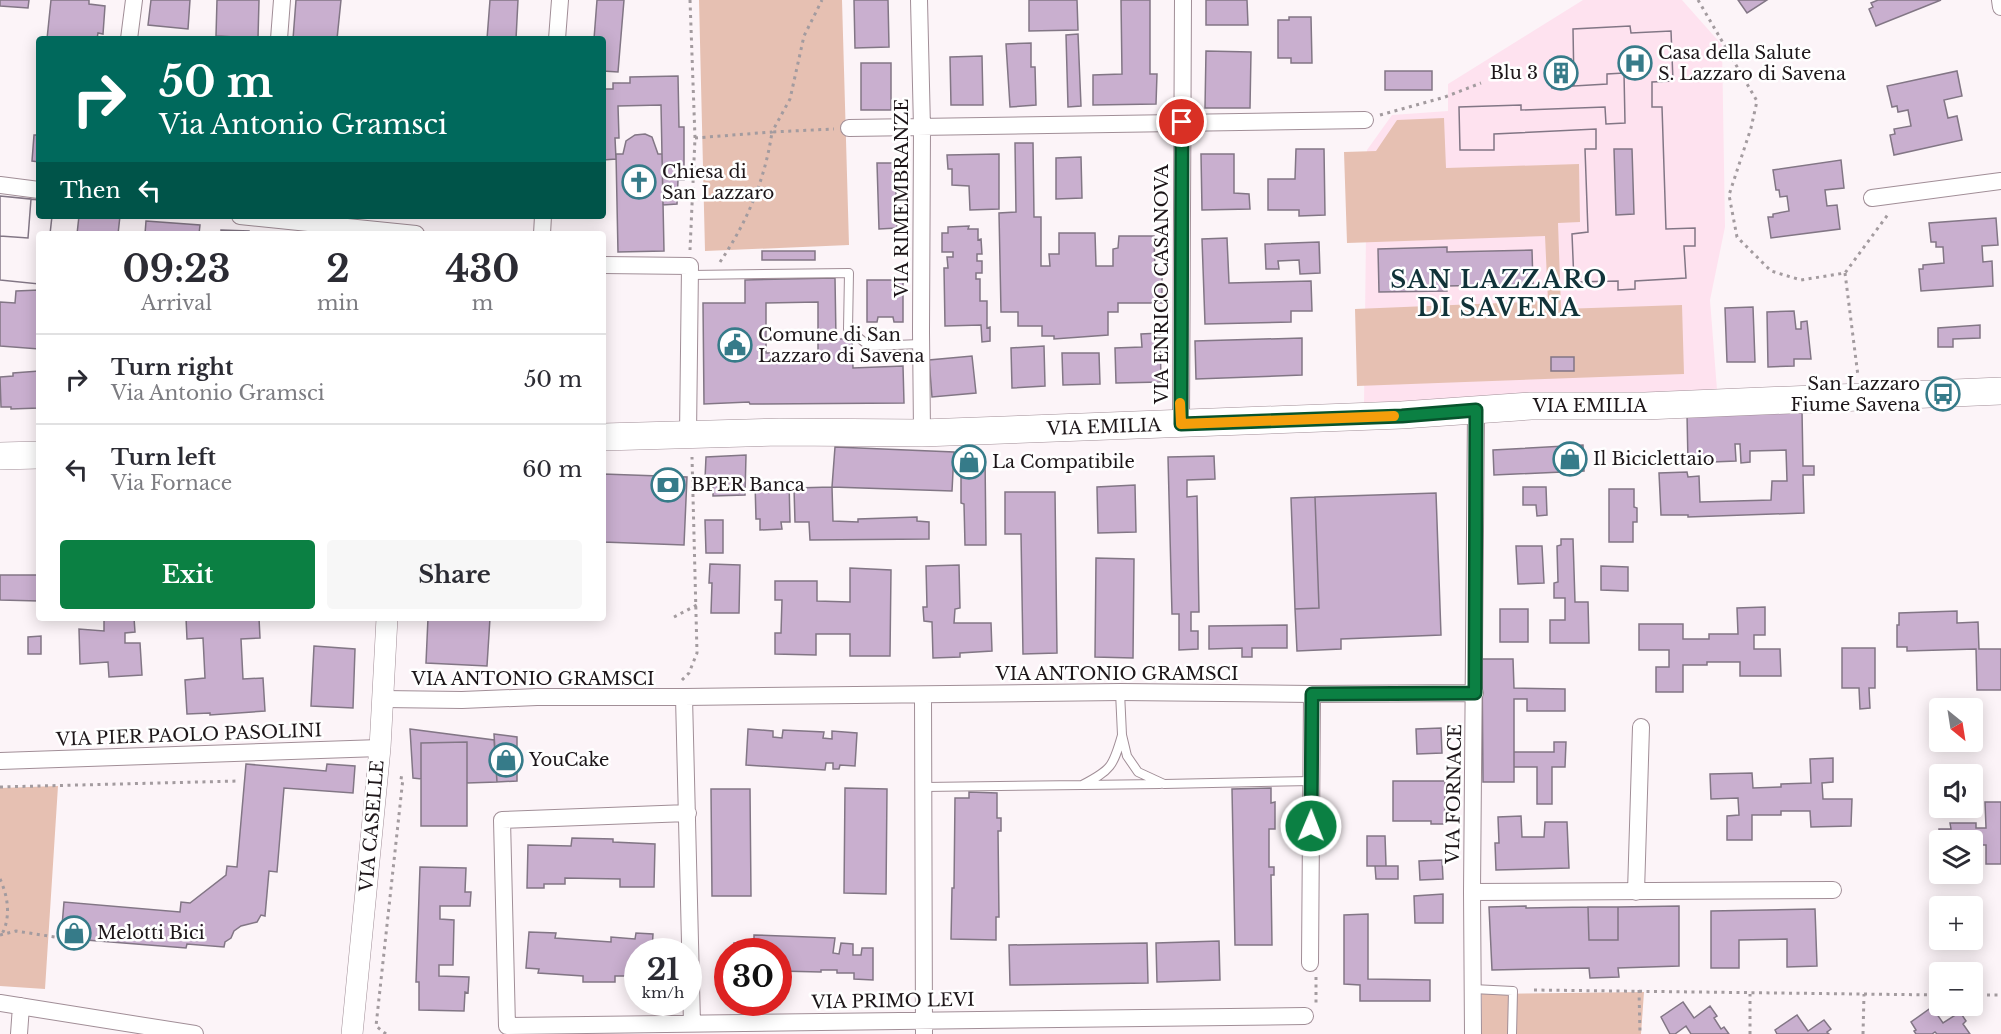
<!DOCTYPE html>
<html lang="en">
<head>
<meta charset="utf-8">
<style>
  body { margin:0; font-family:"Libre Baskerville",serif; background:#f7f7f7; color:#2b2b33; height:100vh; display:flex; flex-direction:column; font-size:22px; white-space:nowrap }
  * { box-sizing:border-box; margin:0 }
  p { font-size:20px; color:#7c7c81 }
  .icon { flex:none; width:33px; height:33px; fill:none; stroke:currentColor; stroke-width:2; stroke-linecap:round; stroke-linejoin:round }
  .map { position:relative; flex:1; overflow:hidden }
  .details { position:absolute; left:36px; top:231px; width:570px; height:390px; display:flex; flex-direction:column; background:#fff; border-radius:6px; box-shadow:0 3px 15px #0003 }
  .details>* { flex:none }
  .banner { position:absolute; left:36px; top:36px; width:570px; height:183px; border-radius:6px; box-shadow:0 3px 15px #0003; background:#00695c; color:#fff; overflow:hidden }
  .needle { width:39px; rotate:150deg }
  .fabs { position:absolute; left:1929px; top:698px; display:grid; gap:12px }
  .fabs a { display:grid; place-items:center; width:54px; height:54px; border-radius:6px; background:#fff; box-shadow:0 3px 15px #0003; font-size:30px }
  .speed { position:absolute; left:624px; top:938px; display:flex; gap:12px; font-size:30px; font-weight:700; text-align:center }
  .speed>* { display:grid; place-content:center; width:78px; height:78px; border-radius:50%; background:#fff; box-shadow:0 3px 15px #0003; line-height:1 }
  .speed small { font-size:15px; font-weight:400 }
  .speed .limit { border:9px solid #d22; background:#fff; color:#111 }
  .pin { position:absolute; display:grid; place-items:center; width:51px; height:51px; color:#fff; margin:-26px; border:3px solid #fff; border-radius:50%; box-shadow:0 2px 6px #0007 }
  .me { position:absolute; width:66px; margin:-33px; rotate:1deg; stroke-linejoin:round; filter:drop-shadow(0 0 4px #0008) }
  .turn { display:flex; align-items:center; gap:21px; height:126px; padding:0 24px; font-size:27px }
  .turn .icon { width:78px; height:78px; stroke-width:2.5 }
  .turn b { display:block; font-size:42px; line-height:51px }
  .then { display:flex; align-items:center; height:57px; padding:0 24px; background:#0003; gap:12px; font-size:22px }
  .eta { display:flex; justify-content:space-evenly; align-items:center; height:102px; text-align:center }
  .eta b { font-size:36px; font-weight:800; line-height:42px }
  .primary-button { display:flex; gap:12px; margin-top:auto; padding:12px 24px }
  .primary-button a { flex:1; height:69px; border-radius:6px; background:#0b8043; color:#fff; font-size:24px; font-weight:800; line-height:69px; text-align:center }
  .primary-button a+a { background:#f7f7f7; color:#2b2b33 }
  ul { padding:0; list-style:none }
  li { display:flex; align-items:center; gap:18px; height:90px; padding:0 24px; border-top:2px solid #e1e1e2 }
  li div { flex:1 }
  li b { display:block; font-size:22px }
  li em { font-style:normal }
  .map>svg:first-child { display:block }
  .built { fill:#fee2ef }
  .green { fill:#e6c0b2 }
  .building { fill:#c9afcf; stroke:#827685; stroke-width:1.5; fill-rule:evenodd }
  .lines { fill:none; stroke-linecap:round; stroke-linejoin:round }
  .service-casing { stroke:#a18e97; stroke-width:10 }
  .minor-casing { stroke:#a18e97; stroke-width:18 }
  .tertiary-casing { stroke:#a18e97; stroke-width:22 }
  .primary-casing { stroke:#a18e97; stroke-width:28 }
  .path { stroke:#a39b9f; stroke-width:3; stroke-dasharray:3 4.5; stroke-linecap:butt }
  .service { stroke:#fff; stroke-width:8 }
  .minor { stroke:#fff; stroke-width:16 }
  .tertiary { stroke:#fff; stroke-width:21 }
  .primary { stroke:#fff; stroke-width:27 }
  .route-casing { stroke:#07532c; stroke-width:15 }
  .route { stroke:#0b8043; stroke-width:10 }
  .slow { stroke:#f59e0b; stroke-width:10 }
  .labels { text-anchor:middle; stroke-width:5; stroke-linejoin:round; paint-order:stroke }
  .poi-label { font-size:18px; fill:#1d1619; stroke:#fff; text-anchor:start }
  .street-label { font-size:18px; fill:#1d1619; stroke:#fff }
  .district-label { font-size:24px; font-weight:bold; letter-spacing:1.5px; fill:#113339; stroke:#fff }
</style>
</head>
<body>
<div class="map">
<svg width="2001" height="1034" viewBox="0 0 2001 1034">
  <rect width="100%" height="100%" fill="#fcf4f8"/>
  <path class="built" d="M1583,0H1682L1722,45L1725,227L1710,300L1717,390L1364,403L1367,150L1392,115L1448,111V84Z"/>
  <path class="green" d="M699,0H842L849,245L705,251Z
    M1444,118L1446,168L1579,164L1580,222L1558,223L1561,309L1682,305L1684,374L1357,386L1355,309L1548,301L1545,236L1347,243L1344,152L1376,151L1397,120Z
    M58,786L45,989L0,986V788Z
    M1644,992L1641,1034H1482V994Z"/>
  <path class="building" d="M0,0H29L28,8L0,6Z
    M51,0H89V4L105,6L103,34L98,33L97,39H47Z
    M151,0H190L188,29L148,25Z
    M217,0H259L258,38L216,36Z
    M296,0H341L337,39H293Z
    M490,0H518L516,39H487Z
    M597,0H624L618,72L603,71V39H594Z
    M854,0H888L889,47L855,48Z
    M1029,0H1077L1078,30L1029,31Z
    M1121,0H1150V74H1157L1156,104L1093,105V75L1122,74Z
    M1206,0H1247L1248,25H1206Z
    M1738,0H1767L1747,13Z
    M1878,0H1941L1876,26L1869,9L1873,7L1871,3Z
    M1289,17H1311L1312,63H1291V58H1278V20H1289Z
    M1630,26L1631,33L1671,31L1673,81L1652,82V107H1662L1666,229L1695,228V246H1684L1686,278L1635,281V289L1618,290V281L1574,282L1572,234L1588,232L1585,149H1596V129L1494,134V150H1460L1459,107L1521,105V110L1605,107L1606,124L1625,123L1624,73L1607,74V84L1574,86L1573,29ZM1614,149H1632L1634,214L1616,215Z
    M1630,26L1631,33L1671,31L1673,81L1652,82V107H1662L1666,229L1695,228V246H1684L1686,278L1635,281V289L1618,290V281L1574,282L1572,234L1588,232L1585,149H1596V129L1494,134V150H1460L1459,107L1521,105V110L1605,107L1606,124L1625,123L1624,73L1607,74V84L1574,86L1573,29Z
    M1078,34L1081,106L1068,107L1066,35Z
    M1031,43V67H1035L1036,105L1010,107L1006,44Z
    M1206,51L1251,52L1250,108H1205Z
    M982,56L983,105H951L950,57Z
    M1571,59L1573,86L1552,88L1550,60Z
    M861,63H891V110H861Z
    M1385,71H1432V90H1385Z
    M1957,71L1962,96L1944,100L1948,118L1957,116L1962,140L1894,155L1890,135L1895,134L1894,129L1911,126L1908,110L1898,112L1897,106L1892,107L1887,86Z
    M678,76L679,127H684V180H678L677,204L663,205L661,105L618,106L619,138H615L616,159L603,160V89H613V83H630V77Z
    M645,134L652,137L658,154H662L664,251L618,252L616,154H623L626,141L635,135Z
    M34,135H39V162L32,161Z
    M1015,143H1033L1034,217H1041V266H1050L1049,254H1059V233H1095L1096,266H1113V249L1118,248L1119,236H1154L1155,271H1162V303H1118V312H1108V335L1054,339V336H1042V326H1018V312H1001L999,213L1016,212Z
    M1296,149H1324L1325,215L1299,216V210H1268V179H1295Z
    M999,154V209L970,210L969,186L952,185V169H948L947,155Z
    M1201,154H1234V193L1249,194L1250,209L1202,210Z
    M1081,157L1082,198L1056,199V158Z
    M1841,160L1844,188L1825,190L1827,206L1837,205L1840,229L1771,238L1768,217H1773V214L1789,211L1787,196L1780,197L1779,190H1776L1773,170Z
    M877,163H895L897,228L879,229Z
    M0,196L39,200V216H52L50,234H39V284L0,280Z
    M0,196L31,199L28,238L0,236Z
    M31,199L39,200V216H52L50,234H39V284L0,280V236L28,238Z
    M79,216H120L118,234H77Z
    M1996,218L1998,245L1982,246L1983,262L1992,261L1993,286L1921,291L1919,269H1923V265L1944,263L1943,247H1936V242H1931L1929,223Z
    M146,221L200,225L199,234H145Z
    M969,226L968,229H978V240L981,239L982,254H977V261H982V273H976V279H980V301H987V328L990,327V341L982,342L981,325L945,326L944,268H948L947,257H953V252H942V233H948V227Z
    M221,230L249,231V234H221Z
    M1227,238L1229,283L1311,281L1312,311H1291V322L1205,324L1202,239Z
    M1319,242L1320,273L1300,274L1299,260L1278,261L1279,269H1266L1265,244Z
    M1447,247V252L1532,250L1533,284L1447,286V291L1379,292L1378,249Z
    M762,251H815V260H762Z
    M835,278L836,339H852L853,368L903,366L904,403L750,404L749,402L704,404L703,303H745V280ZM818,302V352L766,353V303Z
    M867,280H903V322H894L893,317H878L877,322H867Z
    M39,290V349L0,346V302L15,303L16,291Z
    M1753,307L1755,362H1727L1725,308Z
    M1794,311L1796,329H1801V322L1807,321L1811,359H1794V366L1768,367L1767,312Z
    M1980,325V338L1953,339V347H1938V328Z
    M1160,333L1161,382L1116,383L1115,348L1142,347L1141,334Z
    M1302,338V375L1196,379L1195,341Z
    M1044,346L1045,386L1012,388L1011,348Z
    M1062,353H1099L1100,384L1063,385Z
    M972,356L976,393L932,397L929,360Z
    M1551,357H1574V371H1551Z
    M39,371V408L11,409V407H1L0,377L13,376V373Z
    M1802,411L1803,466H1814V475H1803L1804,513L1688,517V515H1661L1659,473L1687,472L1688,477L1699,476L1700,502L1771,500L1772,481H1787L1786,450L1750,451V462L1741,463L1740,444H1735L1736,461L1688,463L1687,414Z
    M1583,445L1584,471L1494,475L1493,450Z
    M835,447L954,452L952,491L832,487Z
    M746,455L745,495L713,496V479H705L706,457Z
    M1214,456L1215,479L1187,480V497L1197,496L1199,612H1191V631H1198V649L1179,650V614H1172L1168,457Z
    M961,457H985L986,545H965L964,504L961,503Z
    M603,474L687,477L684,545L603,542Z
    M789,481L790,522H781L782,529L760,530V519H756L755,482Z
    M1135,485L1136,532L1098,533L1097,487Z
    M832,487L833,521L858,522V519L917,517V521L929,522V539L810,540L809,522H795L794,488Z
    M1523,487H1546L1547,515L1537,516L1536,505H1523Z
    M1609,489H1634V507L1637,508V522H1633V542H1609Z
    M1005,492H1055L1057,653L1023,654L1021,534H1005Z
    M1436,493L1441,635L1341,639V649L1297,651L1295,609L1319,608L1315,497Z
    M1315,497L1319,608L1295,609L1291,498Z
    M705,520H723V553H706Z
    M1561,539H1573L1575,602H1588L1589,643H1550V620H1565V598H1554V583L1558,582L1557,546L1561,545Z
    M1516,546H1542L1544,583L1518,584Z
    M1096,558L1134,559L1133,658L1095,657Z
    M710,564L740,565L739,613H711L712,583H709Z
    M959,565L960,608L955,609L954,623H991L992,651L960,653V657L933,658L932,622L924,621L923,607H927L926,566Z
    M1601,566L1628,567V591L1601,590Z
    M850,568L891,570L890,656H850V634H816V655L775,654V633H781L782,600H775V581H817V601L850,602Z
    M0,575H39V601L0,600Z
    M1765,607V635H1754V649H1780L1781,676H1740V662H1707V665H1683V692H1656V667H1669V650H1639V624H1683V639H1709V634H1738L1737,608Z
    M1500,609H1528V642H1500Z
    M1957,611V623L1978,622L1979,649H2001V690H1977L1976,649L1907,651V647H1897V625H1899V613Z
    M101,618H134L135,632L125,633V643H140L142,675L109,677L108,662L80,664L79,629L104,631V619Z
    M186,618H259L260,638L241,639L243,679L263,678L265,711L210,715V713L187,714L185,680L205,678L203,638L187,639Z
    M428,618H490L487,666L426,663Z
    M1287,625V648H1252V657H1242V648L1209,649V626Z
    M41,636V654H28V637Z
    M314,646L355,649L353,708L311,706Z
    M1842,648H1875V688H1869L1870,708L1860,709L1859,688H1842Z
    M1482,659H1513L1514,688L1565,689V711H1527V699H1514V782H1483Z
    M1441,728L1442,753L1417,754L1416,729Z
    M410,729L494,740L497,782L467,783V742L421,743V779L413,778Z
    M748,729L773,731V737L782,738L783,730L824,732L823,738L832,739V731L857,733L855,766L840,765L839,769H833V763H826L825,770L746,765Z
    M494,734L517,737V781L497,782Z
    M467,742V826H421V743Z
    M1554,742H1566L1565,767H1552V804H1537V767H1514V752H1554Z
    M1833,758V782L1822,783L1823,799H1852L1851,826L1811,827L1810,811H1781V815H1752V840H1727V816L1739,815L1738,798L1711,799L1710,774L1752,773L1753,788L1781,787V784L1811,783L1810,759Z
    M246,764L326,771L327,764L355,766L353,793L284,788L277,872L269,871L265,916L261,915L257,922L241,926L234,931L231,938L225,942L224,947L187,944L186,948L61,938L64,902L180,912L181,902L190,903L226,875L227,866L237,867Z
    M1393,781H1445V824H1431V821H1393Z
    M845,788L887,789L886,894L844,893Z
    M1271,788V803L1275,802V829H1269V867H1274V875H1271L1272,945H1235L1232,789Z
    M711,789H750L751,896H712Z
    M969,792L997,793V818H1001V831H998L999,917H996V940L951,939L952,888H954L955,798H969Z
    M1985,802H2001V864H1986V845H1972V840L1939,841V829H1951L1950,823H1976V828H1986Z
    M1521,816L1522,837H1544L1545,822H1567L1569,868L1496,870L1495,843H1499L1498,817Z
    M1367,836H1385L1386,866H1367Z
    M572,838L613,839V842L655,844L654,887H620V879L565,878V884H544V888H527L528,845L571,846Z
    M1442,860L1443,879L1420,880L1419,861Z
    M1375,866H1398V879H1376Z
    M420,867L466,868L465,892H471L470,906H440V919L454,920L453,965H439V976L469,977L468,993L465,992L464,1011L419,1010V982H416Z
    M1443,894V923H1415L1414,896Z
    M1526,906V908L1588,907L1589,940H1618V907L1679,906V966L1618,968L1619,977L1590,978L1589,968L1492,970L1489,907Z
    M1588,907H1618V940H1589Z
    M1815,909L1817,966L1787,967V939L1739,940V968H1711V911Z
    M1368,914V979L1430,980V1001H1360V985L1344,984V915Z
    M529,932L556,933L555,938L611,942V937L635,939L636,933L653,934L652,951H638V971L634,970V976H615V982H583V976L538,973L539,969L526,968Z
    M754,935L835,938L833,953L839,954L841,943L853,944V955H861L862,948H873V980L854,979V973H837V970H821V972L778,971V951H734V943H754Z
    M1219,941L1220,980L1157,982L1156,943Z
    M1147,943L1148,983L1010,985L1009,945Z
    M1683,1002L1694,1018L1710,1006L1717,1016L1714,1018L1721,1029L1724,1027L1729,1034H1691L1686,1026L1675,1034H1670L1661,1017Z
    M1932,1007L1943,1023L1960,1012L1966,1021L1963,1024L1970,1034H1937L1935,1032L1932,1034H1916L1914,1031L1916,1030L1911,1022Z
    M1797,1015L1808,1031L1824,1020L1831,1029L1827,1032L1829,1034H1777L1775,1030Z"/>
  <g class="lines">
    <g class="service-casing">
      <path id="service" d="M690,275L849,273L848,329L869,346L921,344
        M1120,692L1122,735L1127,756L1138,772L1164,784L1312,781
        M1083,785L1160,784
        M924,787L1082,785C1111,770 1113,767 1122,735
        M1473,989L1513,991L1512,1034"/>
    </g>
    <g class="minor-casing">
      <path id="minor" d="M919,0L922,128L921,332L922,433
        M2000,0L2001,7
        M129,39L134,0
        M279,39L282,0
        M557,39L560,0
        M849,128L1365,120
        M0,185L39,190
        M1872,198L2001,181
        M240,216L416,234
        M542,234L543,216
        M603,265L690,266L688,435
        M1181,424L1183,0
        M923,695L924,1034
        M684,697L692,1024
        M383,699L462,700L537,697H684L1120,692L1312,694L1475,693
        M0,761L380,748
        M688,813L502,820L507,1026L1305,1016
        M1472,892L1833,890
        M1636,892L1641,727
        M1310,963L1312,694
        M0,1003L195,1034
        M19,1034L21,1006
        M1473,1034L1472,892L1476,410"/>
    </g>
    <g class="tertiary-casing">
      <path id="tertiary" d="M352,1034L380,748L387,618"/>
    </g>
    <g class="primary-casing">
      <path id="primary" d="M603,437L779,432L922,433L1402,415L1531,406H1645L2001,391
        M0,456L39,455"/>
    </g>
    <path class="path" d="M690,0L695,138L690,250
      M1698,0L1757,101L1751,128L1729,195L1737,237L1771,271L1801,280L1845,273L1889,213
      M1380,115L1445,97L1481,83
      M695,138L772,132L790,99L804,36L822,0
      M720,262C747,222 765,180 772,132L834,129
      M1845,273L1858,376
      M674,617L697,605
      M682,680L689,673L697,653L692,457
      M0,787L238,781
      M0,879C8,896 11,917 2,934
      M0,935L16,931L61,938
      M1316,977V1003
      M1534,990L1940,995
      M1639,990L1640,1034
      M1972,995H2001
      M386,1034L376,1026L403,778L396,777
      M1750,1034V994
      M1863,1034L1864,994"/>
    <use href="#service" class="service"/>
    <use href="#minor" class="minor"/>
    <use href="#tertiary" class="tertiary"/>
    <use href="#primary" class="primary"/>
  </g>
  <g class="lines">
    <g class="route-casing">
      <path id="route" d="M1182,122L1181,424L1402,416L1476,410L1475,693L1312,694L1311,826"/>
    </g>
    <use href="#route" class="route"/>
    <path class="slow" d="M1180,403L1181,424L1394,416"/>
  </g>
  <defs>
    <g id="hospital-ring" transform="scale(1.725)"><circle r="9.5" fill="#fff" stroke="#367b89" stroke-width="1.5"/><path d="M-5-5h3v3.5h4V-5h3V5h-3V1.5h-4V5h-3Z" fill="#367b89"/></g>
    <g id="building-ring" transform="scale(1.725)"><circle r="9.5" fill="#fff" stroke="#367b89" stroke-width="1.5"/><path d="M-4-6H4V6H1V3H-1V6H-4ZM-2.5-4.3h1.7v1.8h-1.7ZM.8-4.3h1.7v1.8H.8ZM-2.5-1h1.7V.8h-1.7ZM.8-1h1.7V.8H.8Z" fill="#367b89"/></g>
    <g id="church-ring" transform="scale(1.725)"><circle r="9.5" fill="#fff" stroke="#367b89" stroke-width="1.5"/><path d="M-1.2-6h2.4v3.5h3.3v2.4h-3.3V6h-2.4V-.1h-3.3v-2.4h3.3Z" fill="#367b89"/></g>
    <g id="civic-ring" transform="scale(1.725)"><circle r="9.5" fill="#fff" stroke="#367b89" stroke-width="1.5"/><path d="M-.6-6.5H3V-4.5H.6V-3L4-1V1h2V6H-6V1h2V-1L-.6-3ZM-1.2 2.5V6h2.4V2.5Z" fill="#367b89"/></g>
    <g id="bus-ring" transform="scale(1.725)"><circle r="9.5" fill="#fff" stroke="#367b89" stroke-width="1.5"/><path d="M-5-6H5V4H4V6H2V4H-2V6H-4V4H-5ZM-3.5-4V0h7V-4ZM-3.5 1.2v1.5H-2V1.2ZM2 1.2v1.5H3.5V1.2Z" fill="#367b89"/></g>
    <g id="shop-ring" transform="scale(1.725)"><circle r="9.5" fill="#fff" stroke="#367b89" stroke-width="1.5"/><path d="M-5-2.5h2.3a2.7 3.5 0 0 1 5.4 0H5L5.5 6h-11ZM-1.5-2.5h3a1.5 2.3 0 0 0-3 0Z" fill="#367b89"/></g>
    <g id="bank-ring" transform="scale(1.725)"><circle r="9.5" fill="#fff" stroke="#367b89" stroke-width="1.5"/><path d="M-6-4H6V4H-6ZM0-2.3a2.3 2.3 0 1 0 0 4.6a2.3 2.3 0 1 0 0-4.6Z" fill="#367b89"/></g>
  </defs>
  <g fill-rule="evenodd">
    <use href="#hospital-ring" x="1635" y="63"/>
    <use href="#building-ring" x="1561" y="73"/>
    <use href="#church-ring" x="639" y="182"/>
    <use href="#civic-ring" x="735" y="345"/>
    <use href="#bus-ring" x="1943" y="394"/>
    <use href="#shop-ring" x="1570" y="459"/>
    <use href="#shop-ring" x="969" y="462"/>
    <use href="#bank-ring" x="668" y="485"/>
    <use href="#shop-ring" x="506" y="760"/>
    <use href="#shop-ring" x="74" y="933"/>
  </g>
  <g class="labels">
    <g class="poi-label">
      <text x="1658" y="59">Casa della Salute<tspan x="1658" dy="21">S. Lazzaro di Savena</tspan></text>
      <text x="1538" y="79" text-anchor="end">Blu 3</text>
      <text x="662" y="178">Chiesa di<tspan x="662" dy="21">San Lazzaro</tspan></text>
      <text x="758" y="341">Comune di San<tspan x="758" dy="21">Lazzaro di Savena</tspan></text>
      <text x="1920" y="390" text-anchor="end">San Lazzaro<tspan x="1920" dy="21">Fiume Savena</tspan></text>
      <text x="1593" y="465">Il Biciclettaio</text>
      <text x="992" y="468">La Compatibile</text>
      <text x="691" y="491">BPER Banca</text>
      <text x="529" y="766">YouCake</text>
      <text x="97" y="939">Melotti Bici</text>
    </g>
    <g class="street-label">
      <text transform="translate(902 198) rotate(-90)" y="6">VIA RIMEMBRANZE</text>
      <text transform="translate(1162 284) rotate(-90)" y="6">VIA ENRICO CASANOVA</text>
      <text x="1590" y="412">VIA EMILIA</text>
      <text transform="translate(1104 427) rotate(-2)" y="6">VIA EMILIA</text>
      <text x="1117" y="680">VIA ANTONIO GRAMSCI</text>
      <text x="533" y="685">VIA ANTONIO GRAMSCI</text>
      <text transform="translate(189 735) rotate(-2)" y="6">VIA PIER PAOLO PASOLINI</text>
      <text transform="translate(1454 794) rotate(-89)" y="6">VIA FORNACE</text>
      <text transform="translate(372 826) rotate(-85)" y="6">VIA CASELLE</text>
      <text transform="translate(893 1001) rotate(-1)" y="6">VIA PRIMO LEVI</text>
    </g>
    <g class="district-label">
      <text x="1499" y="288">SAN LAZZARO<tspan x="1499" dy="28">DI SAVENA</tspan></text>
    </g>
  </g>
</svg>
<div class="fabs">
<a><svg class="needle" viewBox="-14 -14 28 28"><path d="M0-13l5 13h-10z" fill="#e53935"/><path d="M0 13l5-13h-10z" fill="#7c7c81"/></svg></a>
<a><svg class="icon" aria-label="sound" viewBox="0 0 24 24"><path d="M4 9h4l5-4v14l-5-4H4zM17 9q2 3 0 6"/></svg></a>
<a><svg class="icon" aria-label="layers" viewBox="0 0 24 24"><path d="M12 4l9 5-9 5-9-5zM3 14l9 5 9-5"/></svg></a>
<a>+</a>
<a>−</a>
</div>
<div class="speed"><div>21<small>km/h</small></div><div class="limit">30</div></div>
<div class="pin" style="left:1182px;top:122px;background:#d93025"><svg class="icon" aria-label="arrive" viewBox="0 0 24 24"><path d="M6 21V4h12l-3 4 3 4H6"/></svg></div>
<svg class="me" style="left:1311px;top:826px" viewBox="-20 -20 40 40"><circle r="17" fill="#0b8043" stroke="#fff" stroke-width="3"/><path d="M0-11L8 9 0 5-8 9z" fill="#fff"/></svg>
<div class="banner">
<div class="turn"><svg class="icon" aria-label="right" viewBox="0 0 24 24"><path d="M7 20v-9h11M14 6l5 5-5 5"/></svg><div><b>50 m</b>Via Antonio Gramsci</div></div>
<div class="then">Then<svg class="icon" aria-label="left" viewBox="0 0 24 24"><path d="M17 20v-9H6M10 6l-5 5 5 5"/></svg></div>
</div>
<section class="details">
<div class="eta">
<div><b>09:23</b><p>Arrival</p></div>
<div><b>2</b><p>min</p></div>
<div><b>430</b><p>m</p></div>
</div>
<ul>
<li><svg class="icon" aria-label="right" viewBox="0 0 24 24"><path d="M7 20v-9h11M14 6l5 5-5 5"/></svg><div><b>Turn right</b><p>Via Antonio Gramsci</p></div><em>50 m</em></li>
<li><svg class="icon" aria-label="left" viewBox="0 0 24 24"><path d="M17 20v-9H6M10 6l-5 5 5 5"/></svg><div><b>Turn left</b><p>Via Fornace</p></div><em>60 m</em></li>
</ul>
<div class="primary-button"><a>Exit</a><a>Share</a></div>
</section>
</div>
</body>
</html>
